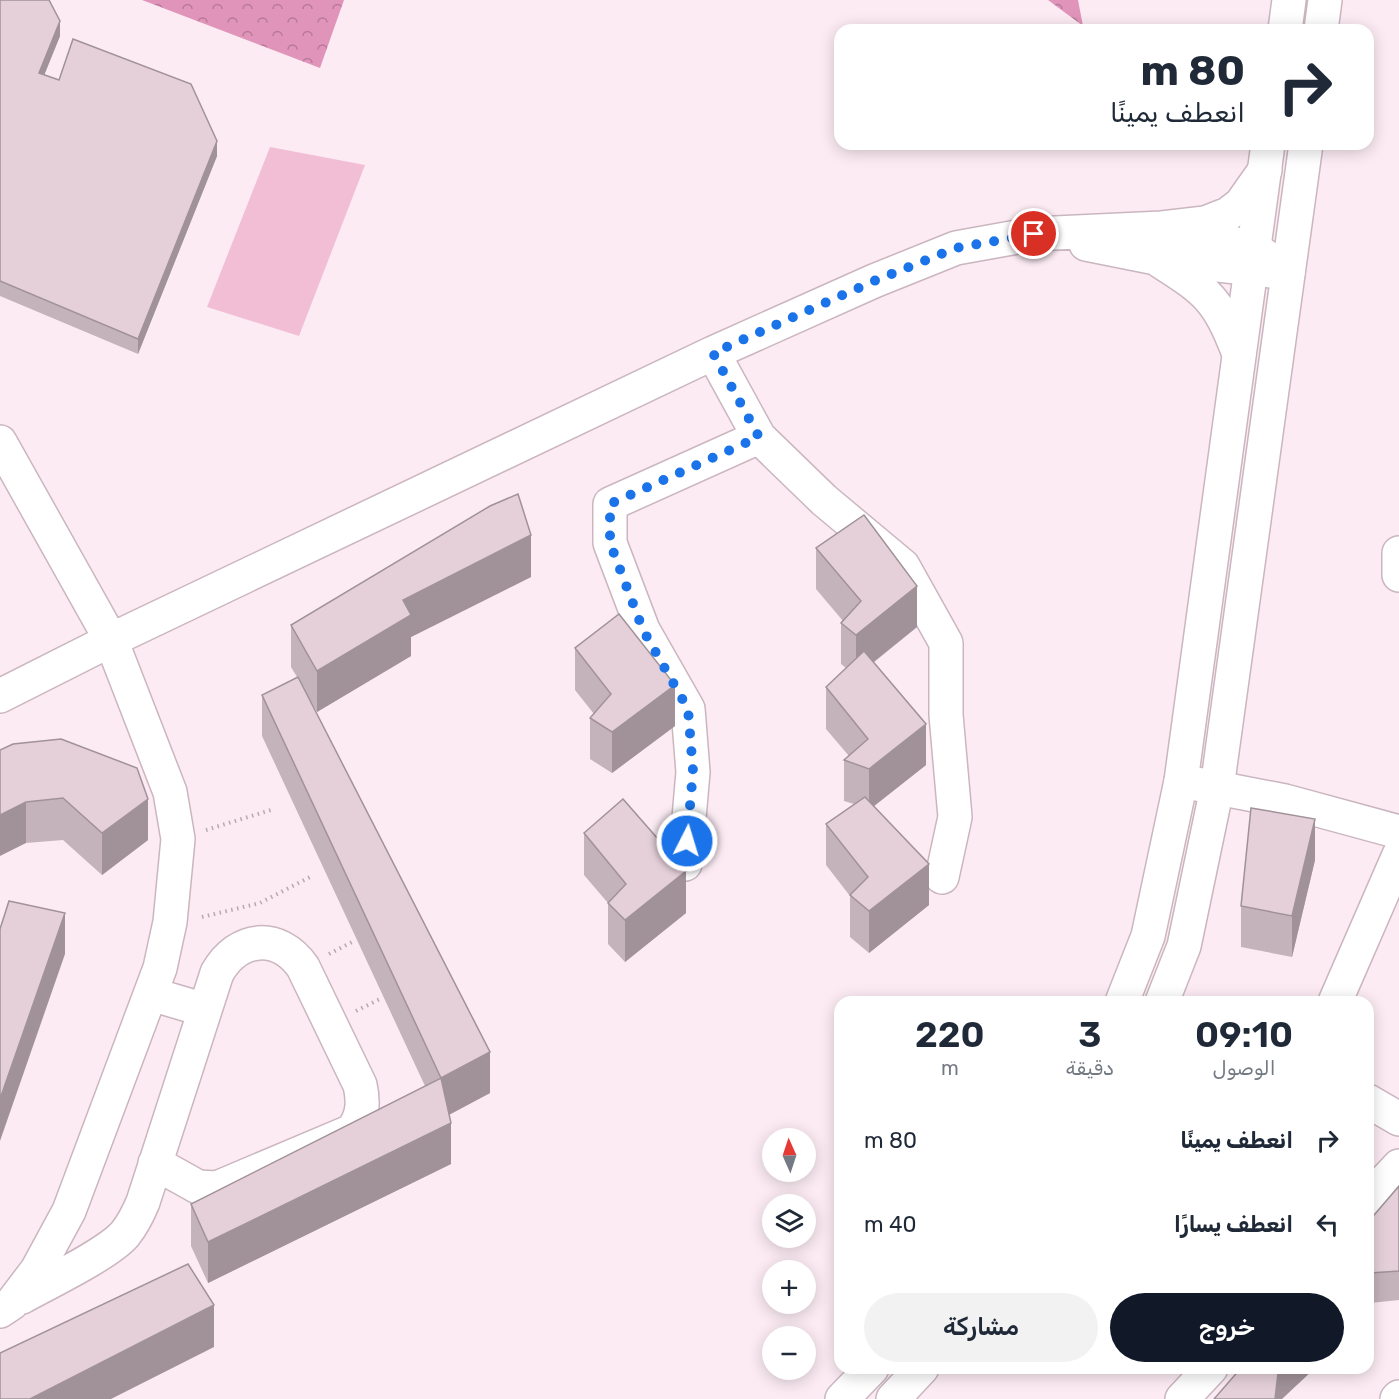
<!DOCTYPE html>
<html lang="ar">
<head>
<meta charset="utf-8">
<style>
  body { margin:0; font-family:Rubik,Vazirmatn,sans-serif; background:#f2f2f3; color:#1f2937; direction:rtl; height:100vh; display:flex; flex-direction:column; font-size:22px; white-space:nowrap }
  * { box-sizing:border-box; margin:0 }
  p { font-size:20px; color:#747a83 }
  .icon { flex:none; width:33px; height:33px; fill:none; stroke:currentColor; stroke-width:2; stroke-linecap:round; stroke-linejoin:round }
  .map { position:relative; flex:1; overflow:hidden; direction:ltr }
  .drawer { position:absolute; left:834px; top:996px; width:540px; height:378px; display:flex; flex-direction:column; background:#fff; border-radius:18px; box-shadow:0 3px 15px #0003; direction:rtl }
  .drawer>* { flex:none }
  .banner { position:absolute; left:834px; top:24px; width:540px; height:126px; border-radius:18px; box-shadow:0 3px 15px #0003; direction:rtl; background:#fff; color:#1f2937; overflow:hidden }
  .needle { width:39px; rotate:357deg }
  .buttons { position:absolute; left:762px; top:1128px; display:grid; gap:12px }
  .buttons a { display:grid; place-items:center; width:54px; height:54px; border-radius:50%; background:#fff; box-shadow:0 3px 15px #0003; font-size:30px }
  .pin { position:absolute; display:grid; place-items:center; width:51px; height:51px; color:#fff; margin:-26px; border:3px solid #fff; border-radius:50%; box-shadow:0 2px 6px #0007 }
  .me { position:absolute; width:66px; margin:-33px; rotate:5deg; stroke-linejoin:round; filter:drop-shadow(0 0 4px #0008) }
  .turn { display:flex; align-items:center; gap:21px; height:126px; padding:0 30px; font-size:27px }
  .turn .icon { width:78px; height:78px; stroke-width:2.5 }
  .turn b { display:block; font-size:42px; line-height:51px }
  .eta { display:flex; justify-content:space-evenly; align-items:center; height:102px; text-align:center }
  .eta b { font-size:36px; font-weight:600; line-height:42px }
  .button { display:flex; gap:12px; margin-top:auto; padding:12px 30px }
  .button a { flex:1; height:69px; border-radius:36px; background:#111827; color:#fff; font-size:24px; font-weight:600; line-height:69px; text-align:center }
  .button a+a { background:#f2f2f3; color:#1f2937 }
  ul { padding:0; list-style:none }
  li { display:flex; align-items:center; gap:18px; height:84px; padding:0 30px }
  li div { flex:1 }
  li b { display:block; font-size:22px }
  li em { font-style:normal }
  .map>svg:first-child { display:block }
  .grass { fill:#f1bed6 }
  .forest { fill:url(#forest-crowns) }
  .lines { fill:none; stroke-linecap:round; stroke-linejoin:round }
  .minor-casing { stroke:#cbb6c0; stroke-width:36 }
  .secondary-casing { stroke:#cbb6c0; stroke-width:36 }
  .path { stroke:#b7a9b0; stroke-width:4; stroke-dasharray:1.5 4.5; stroke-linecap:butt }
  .minor { stroke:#fff; stroke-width:33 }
  .secondary { stroke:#fff; stroke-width:33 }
  .wall { fill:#c5b3bb }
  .shaded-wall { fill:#a09298 }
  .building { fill:#e5d0d9; stroke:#a09298; stroke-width:1.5 }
  .route { stroke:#1a73e8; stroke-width:10; stroke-dasharray:0 18 }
</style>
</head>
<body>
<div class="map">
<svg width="1399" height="1399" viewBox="0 0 1399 1399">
  <defs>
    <pattern id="forest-crowns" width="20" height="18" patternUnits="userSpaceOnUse" patternTransform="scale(1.5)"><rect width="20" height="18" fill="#e094ba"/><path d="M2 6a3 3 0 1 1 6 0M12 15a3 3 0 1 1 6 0" fill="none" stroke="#b77998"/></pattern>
  </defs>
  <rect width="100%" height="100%" fill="#fcebf3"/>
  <path class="grass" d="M270,147L365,165L299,336L207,307Z"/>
  <path class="forest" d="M142,0H344L320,68Z
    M1048,0H1078L1083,26Z"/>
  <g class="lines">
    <g class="minor-casing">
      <path id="minor" d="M1180,232L1254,248L1272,261
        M1086,244L1156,258L1288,273
        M1160,261C1209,292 1218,300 1239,354
        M759,437L824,500L903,566L946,643V715L955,817L942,877
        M0,442L111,640L170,792L178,839L170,922L160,968L69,1211L37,1270L12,1303L0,1311
        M1399,553V575
        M0,696L111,640L713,353L874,281L956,248L1034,234L1162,228L1205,223L1228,214L1241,204L1265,170
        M1181,781L1285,801L1399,832
        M685,864L693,772L688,709L643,630L610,543V504L759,437L713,353
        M151,994L205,1010
        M1335,1002L1399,855
        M1368,1101L1399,1119
        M1368,1199L1399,1166
        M22,1297C47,1283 108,1254 125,1234C133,1224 138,1214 143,1202L217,973C238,936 278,932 303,967L360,1085C364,1103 363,1116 352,1131L217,1188L198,1187L155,1163
        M1182,1399L1211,1368
        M1397,1399L1399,1397"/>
    </g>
    <g class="secondary-casing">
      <path id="secondary" d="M1285,30L1289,0
        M1321,30L1325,0
        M1122,1002L1148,936L1181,781L1268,144
        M1162,1002L1184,946L1217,788L1306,144
        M842,1399L872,1368
        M893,1399L922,1368"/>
    </g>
    <path class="path" d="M206,830L271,810
      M202,917L260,903L310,877
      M329,954L352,942
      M356,1011L380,999"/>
    <use href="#minor" class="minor"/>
    <use href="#secondary" class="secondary"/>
  </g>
  <path class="wall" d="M0,0L60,36L44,75L217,156L138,354L0,296Z
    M816,548L917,627L873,663L926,765L874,806L929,905L869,953L850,937V896L826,865V824L854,804L844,801V760L849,756L826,729V687L846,668L841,664V623L843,621L816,589Z
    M531,577L411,637V656L317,712L303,688L490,1093L449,1115L451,1164L208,1283L191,1246V1204L425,1086L262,736V695L297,677L291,667V625Z
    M575,648L675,726L612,773L590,759V718L594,714L575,690Z
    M0,750L148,840L102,875L63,840L26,843Z
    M584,833L686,913L625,962L608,944V903L584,875Z
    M1315,860L1292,957L1241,947V906Z
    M1399,1186V1300L1370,1303L1368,1222Z
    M1241,1368H1343L1341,1371Z"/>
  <path class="shaded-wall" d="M60,21V36L39,88V73Z
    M217,141V156L138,354V339Z
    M531,535V577L411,637V656L317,712V671L403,600Z
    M917,586V627L856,676V635Z
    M675,685V726L612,773V732Z
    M926,724V765L869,810V769Z
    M148,799V840L102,875V833Z
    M26,802V843L0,856V815Z
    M1315,819V860L1292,957V916Z
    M929,864V905L869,953V911Z
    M686,871V913L625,962V920Z
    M65,913V954L0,1141V1099Z
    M490,1052V1093L441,1119V1078Z
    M451,1123V1164L208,1283V1242Z
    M1370,1273V1303L1368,1305V1276Z
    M214,1305V1347L111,1399H30Z
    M1284,1368H1313V1370L1282,1399H1275L1278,1373Z"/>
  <path class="building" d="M0,0H49L60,21L39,73L59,80L73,39L191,84L217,141L138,339L0,281Z
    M518,494L531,535L403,600L411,615L317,671L291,625L490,506Z
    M864,515L917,586L856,635L841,623L861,601L816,548Z
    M619,614L675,685L612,732L590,718L611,694L575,648Z
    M864,651L926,724L869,769L844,760L868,739L826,687Z
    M298,677L490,1052L441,1078L262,695Z
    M61,739L137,768L148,799L102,833L63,798L26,802L0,815V750L13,744Z
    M865,797L929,864L869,911L850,895L868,877L826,824Z
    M623,799L686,871L625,920L608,903L626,884L584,833Z
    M1251,808L1315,819L1292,916L1241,906Z
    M9,901L65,913L0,1099V929Z
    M441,1078L451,1123L208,1242L191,1204Z
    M1399,1186V1271L1370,1273L1368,1276V1222Z
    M188,1264L214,1305L30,1399H0V1353Z
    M1241,1368H1284L1278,1373L1275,1399H1214Z"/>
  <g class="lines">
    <path class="route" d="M687,841L693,771L688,709L643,630L610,543V504L759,437L713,353L874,281L956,248L1034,234"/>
  </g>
</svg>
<div class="buttons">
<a><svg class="needle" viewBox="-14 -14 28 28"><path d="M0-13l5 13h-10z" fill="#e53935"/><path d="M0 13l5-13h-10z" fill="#747a83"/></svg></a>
<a><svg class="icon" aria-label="layers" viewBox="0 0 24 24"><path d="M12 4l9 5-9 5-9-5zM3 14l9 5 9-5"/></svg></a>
<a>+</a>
<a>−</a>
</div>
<div class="pin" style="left:1034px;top:234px;background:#d93025"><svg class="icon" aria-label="arrive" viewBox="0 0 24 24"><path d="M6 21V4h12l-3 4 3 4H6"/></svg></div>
<svg class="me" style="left:687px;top:841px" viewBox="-20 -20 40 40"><circle r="17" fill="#1a73e8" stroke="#fff" stroke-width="3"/><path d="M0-11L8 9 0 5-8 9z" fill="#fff"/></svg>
<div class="banner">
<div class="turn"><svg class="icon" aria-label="right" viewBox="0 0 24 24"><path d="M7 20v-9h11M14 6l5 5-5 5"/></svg><div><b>80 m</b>انعطف يمينًا</div></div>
</div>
<section class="drawer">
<div class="eta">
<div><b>09:10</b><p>الوصول</p></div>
<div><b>3</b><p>دقيقة</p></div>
<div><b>220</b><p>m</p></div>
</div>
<ul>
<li><svg class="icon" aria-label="right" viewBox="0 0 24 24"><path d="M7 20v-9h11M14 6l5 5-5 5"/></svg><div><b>انعطف يمينًا</b></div><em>80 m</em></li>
<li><svg class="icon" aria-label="left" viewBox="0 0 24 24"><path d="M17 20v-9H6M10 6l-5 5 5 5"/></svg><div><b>انعطف يسارًا</b></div><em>40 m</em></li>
</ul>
<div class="button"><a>خروج</a><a>مشاركة</a></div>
</section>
</div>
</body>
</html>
